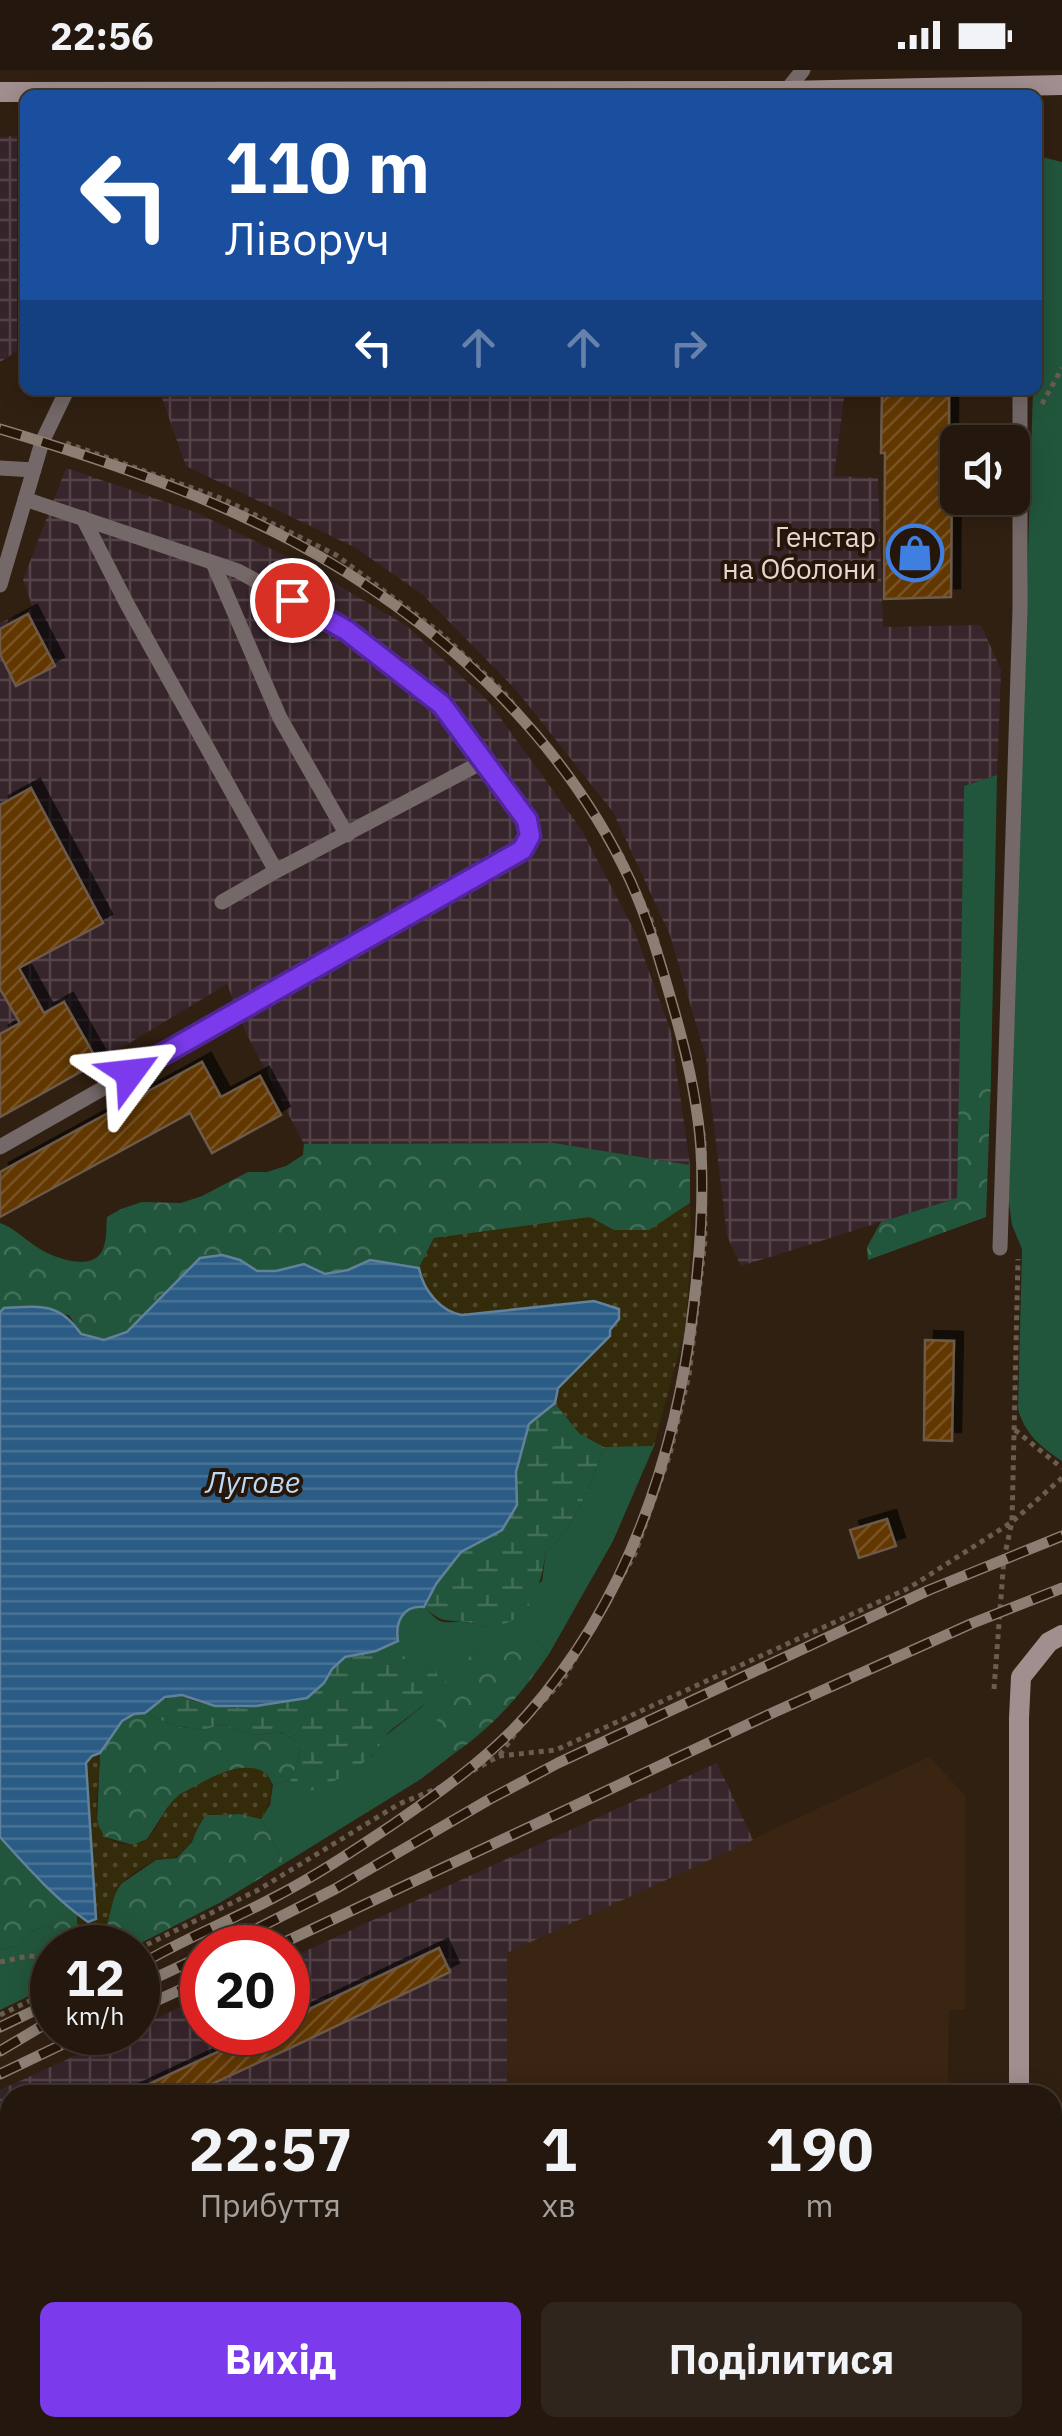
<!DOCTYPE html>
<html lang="uk">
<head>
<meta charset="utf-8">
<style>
  body { margin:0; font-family:"IBM Plex Sans",sans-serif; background:#30251c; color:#f1f3f6; height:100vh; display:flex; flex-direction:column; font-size:38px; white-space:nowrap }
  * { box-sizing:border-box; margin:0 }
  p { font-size:32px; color:#a3a09e }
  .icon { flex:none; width:55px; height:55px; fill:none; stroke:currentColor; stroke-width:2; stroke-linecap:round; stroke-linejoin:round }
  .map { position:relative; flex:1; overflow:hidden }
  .details { position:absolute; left:0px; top:2015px; width:1062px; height:352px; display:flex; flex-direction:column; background:#24180e; border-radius:30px 30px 0 0; box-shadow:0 5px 25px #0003,0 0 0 2px #41372e }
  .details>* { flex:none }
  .top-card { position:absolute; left:20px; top:20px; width:1022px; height:305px; border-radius:15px; box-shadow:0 5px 25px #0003,0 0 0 2px #41372e; background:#1a4fa0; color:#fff; overflow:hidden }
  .fabs { position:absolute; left:940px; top:355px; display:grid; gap:20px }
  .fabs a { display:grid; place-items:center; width:90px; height:90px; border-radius:15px; background:#24180e; box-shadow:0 5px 25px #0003,0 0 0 2px #41372e; font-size:50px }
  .speed { position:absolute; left:30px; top:1855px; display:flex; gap:20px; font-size:50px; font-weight:700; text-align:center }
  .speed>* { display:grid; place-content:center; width:130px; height:130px; border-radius:50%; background:#24180e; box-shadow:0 5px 25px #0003,0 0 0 2px #41372e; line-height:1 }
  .speed small { font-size:25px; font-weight:400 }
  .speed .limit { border:15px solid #d22; background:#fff; color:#111 }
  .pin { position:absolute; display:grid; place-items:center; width:85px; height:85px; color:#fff; margin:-42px; border:5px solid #fff; border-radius:50%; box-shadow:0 2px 10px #0007 }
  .me { position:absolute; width:110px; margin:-55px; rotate:60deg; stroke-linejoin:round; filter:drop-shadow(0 0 8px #0008) }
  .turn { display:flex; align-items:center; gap:35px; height:210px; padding:0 40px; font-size:45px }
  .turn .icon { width:130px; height:130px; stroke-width:2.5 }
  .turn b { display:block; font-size:70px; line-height:85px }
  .lanes { display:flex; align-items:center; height:95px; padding:0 40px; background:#0003; justify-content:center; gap:50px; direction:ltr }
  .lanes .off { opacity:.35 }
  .eta { display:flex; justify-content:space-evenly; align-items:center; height:170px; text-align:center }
  .eta b { font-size:60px; font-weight:700; line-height:70px }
  .button { display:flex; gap:20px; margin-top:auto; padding:20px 40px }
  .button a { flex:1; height:115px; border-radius:15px; background:#7c3aed; color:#fff; font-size:40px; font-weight:700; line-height:115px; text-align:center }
  .button a+a { background:#30251c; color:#f1f3f6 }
  .status { display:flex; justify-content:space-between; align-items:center; height:70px; padding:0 50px; background:#24180e; direction:ltr }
  .status svg { height:28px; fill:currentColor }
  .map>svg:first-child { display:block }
  .built { fill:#3a2412 }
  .industrial { fill:url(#industrial-grid) }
  .grass { fill:#22563c }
  .forest { fill:url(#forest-crowns) }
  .wetland { fill:url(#wetland-marsh) }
  .sand { fill:url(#sand-dots) }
  .water { fill:url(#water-rules); stroke:#62819b; stroke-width:2.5 }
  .building { fill:url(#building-hatch); stroke:#6d5a4a; stroke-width:2.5; filter:url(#shadow) }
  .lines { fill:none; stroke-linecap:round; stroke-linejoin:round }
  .path { stroke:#6a5c50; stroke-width:5; stroke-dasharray:5 5; stroke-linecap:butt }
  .lane { stroke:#746868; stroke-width:15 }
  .secondary { stroke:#a18e8f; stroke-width:20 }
  .rail-casing { stroke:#8c7e73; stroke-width:11 }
  .rail { stroke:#261609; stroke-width:8; stroke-dasharray:22; stroke-linecap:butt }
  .route-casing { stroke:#51269a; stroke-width:25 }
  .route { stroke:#7c3aed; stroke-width:18 }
  .labels { text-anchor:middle; stroke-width:8; stroke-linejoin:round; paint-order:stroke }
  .poi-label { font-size:28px; fill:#e3d7cf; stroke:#261609; text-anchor:end }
  .water-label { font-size:30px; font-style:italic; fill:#bdd9f3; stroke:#261609 }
</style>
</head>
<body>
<div class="status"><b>22:56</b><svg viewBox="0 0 49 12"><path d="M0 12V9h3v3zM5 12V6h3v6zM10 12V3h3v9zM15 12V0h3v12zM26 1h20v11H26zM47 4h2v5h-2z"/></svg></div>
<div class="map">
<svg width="1062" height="2366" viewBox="0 0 1062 2366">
  <defs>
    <pattern id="industrial-grid" width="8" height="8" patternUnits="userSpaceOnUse" patternTransform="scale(2.5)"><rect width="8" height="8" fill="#37252c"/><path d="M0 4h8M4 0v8" fill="none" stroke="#54444a"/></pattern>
    <pattern id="forest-crowns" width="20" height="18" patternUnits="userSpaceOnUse" patternTransform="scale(2.5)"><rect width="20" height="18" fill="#22563c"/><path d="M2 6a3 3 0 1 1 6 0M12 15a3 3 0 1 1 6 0" fill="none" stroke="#426e57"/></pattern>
    <pattern id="wetland-marsh" width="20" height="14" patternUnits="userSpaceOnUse" patternTransform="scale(2.5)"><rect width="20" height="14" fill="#22563c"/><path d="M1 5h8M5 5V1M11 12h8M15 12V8" fill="none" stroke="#426e57"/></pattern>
    <pattern id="sand-dots" width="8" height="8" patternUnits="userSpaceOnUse" patternTransform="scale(2.5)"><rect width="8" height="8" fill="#332b0a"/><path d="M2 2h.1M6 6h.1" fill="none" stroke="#50492d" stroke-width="1.8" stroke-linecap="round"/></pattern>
    <pattern id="water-rules" width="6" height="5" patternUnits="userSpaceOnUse" patternTransform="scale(2.5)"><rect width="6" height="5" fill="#2a5c85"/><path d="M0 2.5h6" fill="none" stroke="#497395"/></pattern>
    <pattern id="building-hatch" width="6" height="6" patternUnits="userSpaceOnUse" patternTransform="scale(2.5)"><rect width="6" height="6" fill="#623702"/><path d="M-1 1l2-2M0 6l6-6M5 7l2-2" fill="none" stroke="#785326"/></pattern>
    <filter id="shadow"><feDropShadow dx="9" dy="-9" stdDeviation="0" flood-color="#0009"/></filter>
  </defs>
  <rect width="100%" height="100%" fill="#302012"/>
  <path class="built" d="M929,1687L965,1725V1939L949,1941L948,2025H507V1883Z
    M473,2358H945V2366H473Z"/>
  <path class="industrial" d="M17,66V281L0,292V67Z
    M159,320H845L834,406L878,408L883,557L981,555L1001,600L997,705L964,716L957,1128L741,1196L727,1166L706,988L670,865L613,742L517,621L423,525L356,478L186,396Z
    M66,398L195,442L304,495L407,556L488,631L581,759L634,860L671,962L690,1095L554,1073L304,1074L246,963L227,914L98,992L0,1047V553L33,538L23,510Z
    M717,1693L753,1770L507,1883V2025H10V2358H473V2366H0V2020L125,1963L138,1962V1957L202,1927V1962H288V1889Z"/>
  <path class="grass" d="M1038,86L1062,92V1391C1041,1377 1025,1364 1018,1339L1022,1179L1012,1155L1008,1126L1033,320H1038Z
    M997,705L991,1009H959L964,716Z
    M639,1375L654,1376L613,1471L549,1584L536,1571L475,1580L466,1593L452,1604L446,1680L456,1682L421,1709L285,1793L261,1749L270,1735L273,1715L290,1709L292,1715L372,1686L384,1667L423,1636L428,1598L419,1600L409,1597C405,1590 396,1568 396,1561C397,1549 408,1534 422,1537C429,1539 433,1548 440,1551C447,1554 457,1551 464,1552C472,1553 480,1555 487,1557L542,1511L546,1482C577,1456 590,1413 604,1377Z
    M47,1856L65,1862L81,1877L52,1878V1915L0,1940V1880L20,1875L31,1861Z"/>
  <path class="forest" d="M959,1009H991L986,1147L868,1190L867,1177L881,1152L957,1128Z
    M554,1073L690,1095V1133L649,1161L614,1160L434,1168L419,1198L370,1190L348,1200L325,1205L304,1194L276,1201H257L240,1190L200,1188L127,1262L104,1270L81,1264L69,1245L4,1238L0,1242V1153C16,1159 25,1170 40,1179C56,1189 94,1202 103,1179C107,1170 106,1157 107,1147L121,1139L142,1132L181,1133L202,1126L248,1102H267L286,1096L303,1085L304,1074Z
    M521,1568L536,1571L549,1584C523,1622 494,1656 456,1682L446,1680C438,1661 431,1637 442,1617C449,1603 466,1594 475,1580Z
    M145,1643L175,1656L203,1660L223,1654L253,1665L279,1662L293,1668L300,1680L297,1695L290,1709L273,1715L267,1704L242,1698L226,1702L180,1724L167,1738L147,1769L133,1775L105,1767L97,1754L100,1683L122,1651L134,1644Z
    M240,1744L261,1749L285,1793L221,1832L133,1877H81L65,1862L47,1856L31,1861L20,1875L0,1880V1767L35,1807L77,1844V1853L107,1855L113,1827L121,1814L156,1790L177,1788L192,1772L198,1756L206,1745Z"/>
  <path class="wetland" d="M555,1333L579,1363L604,1377C590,1413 577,1456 546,1482C540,1517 533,1552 490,1557C482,1557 474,1553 466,1552C442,1549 444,1554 424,1537L436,1514L461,1482L502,1460L517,1435L516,1402L529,1354Z
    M398,1571C404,1579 404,1588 409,1597L436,1599C445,1630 405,1646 387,1664C382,1670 379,1677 374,1683C365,1694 328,1716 314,1720C305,1722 299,1720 292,1715L290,1709L297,1695L300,1680L293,1668L280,1662L253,1665L223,1654L203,1660L175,1656L145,1643C183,1613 177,1631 216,1636C240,1640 278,1635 302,1629C324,1624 326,1596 346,1587C355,1583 367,1584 376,1581C384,1579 391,1574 398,1571Z"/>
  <path class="sand" d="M690,1133L691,1170L687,1251L654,1376L604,1377L579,1363L555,1333L558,1318L610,1266L602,1234L594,1231L462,1245L449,1243L435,1229L421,1208L419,1198L434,1168L590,1147L614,1160H649Z
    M100,1683C101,1703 89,1750 104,1765C113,1775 136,1778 147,1769C161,1758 163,1734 184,1722C201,1713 222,1700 241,1698C279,1694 276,1726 261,1749L240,1744L206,1745C196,1758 193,1775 179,1785C172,1790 164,1788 156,1790C146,1794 130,1805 122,1813C106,1830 116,1869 84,1863L77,1853V1844L88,1852L96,1849L86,1693L92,1686Z"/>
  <path class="water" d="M222,1185L240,1190L257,1201H276L304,1194L325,1204L348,1200L370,1190L419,1198C423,1220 441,1242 462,1245L594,1231L619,1239V1249L610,1260V1266L558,1318L555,1333L529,1354L516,1402L517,1435L502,1460L461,1482L436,1514L424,1537C402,1535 395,1553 398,1571L376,1581L345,1587L332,1599L324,1613L307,1628L256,1636H215L182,1625L165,1627L145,1643L134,1644L122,1651L100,1683L92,1686L86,1693L96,1849L88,1852C54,1828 28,1798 0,1767V1242L4,1238C40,1236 59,1232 81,1264L104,1270L127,1262L200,1188Z"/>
  <path class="building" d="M882,320H949V387H952L951,527L884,529L885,383H881Z
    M28,544L55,596L16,616L0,584V559Z
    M31,718L103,853L19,898L44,943L64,932L98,992L0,1047V964L20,953L0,919V735Z
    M202,992L221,1027L260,1006L281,1045L212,1083L190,1043L0,1147V1102Z
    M925,1270L954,1271L952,1371L924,1370Z
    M887,1449L896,1476L859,1488L850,1460Z
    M439,1878L450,1902L288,1979L188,2025H126L260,1962H288V1949Z"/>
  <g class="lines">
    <path class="path" d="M1042,334L1062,298
      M66,373L223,429L336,485L438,561L502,620L547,676L621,784L651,850L688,981L704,1069L705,1171L689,1305L670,1384L635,1484L563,1610L520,1657L499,1686
      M1015,1360L1062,1398
      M994,1619L1004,1488L1012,1452L1018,1189
      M138,1879L258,1820L399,1734L453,1712L499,1686L556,1680L909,1518L1012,1452L1062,1408
      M0,1892L28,1886L52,1888
      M0,1945L52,1920"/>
    <path class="lane" d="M787,25L786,21L803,0
      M0,398L34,400
      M83,448L127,534L276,801
      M213,493L280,648L347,765
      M0,515L42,372L67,320
      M222,832L276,801L484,691
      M0,1077L522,780L530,766L527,750L442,635L346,560L238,501L25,429
      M1000,1178L1020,539V320"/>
    <path class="secondary" d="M0,22L786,21L1062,15
      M1019,2025V1648L1021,1607L1049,1572L1062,1565
      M1020,2358V2366"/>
    <g class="rail-casing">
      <path id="rail" d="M0,359C100,389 200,422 292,471C434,547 561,663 630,810C648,850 660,891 672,933C686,981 698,1031 701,1081C704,1132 700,1182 694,1232C677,1383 628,1531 526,1646C487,1689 440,1722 392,1755C353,1781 314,1807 273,1828C228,1852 181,1870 138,1896
        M219,1878L335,1819L490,1729L558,1693L929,1520L1062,1466
        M272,1878L770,1644L973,1553L1062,1518
        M138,1916L202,1886
        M138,1939L202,1910
        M0,1957L52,1932
        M0,1981L52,1950
        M0,2004L88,1962
        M0,2160H10
        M0,2188H10"/>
    </g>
    <use href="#rail" class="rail"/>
  </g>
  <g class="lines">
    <g class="route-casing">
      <path id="route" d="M130,1003L522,780L530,766L527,750L442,635L346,560L292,530"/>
    </g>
    <use href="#route" class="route"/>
  </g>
  <defs>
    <g id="shop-ring" transform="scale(2.875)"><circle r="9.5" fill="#261609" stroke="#3f7fe0" stroke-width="1.5"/><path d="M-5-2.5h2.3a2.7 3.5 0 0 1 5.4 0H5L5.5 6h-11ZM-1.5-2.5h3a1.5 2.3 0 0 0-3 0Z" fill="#3f7fe0"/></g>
  </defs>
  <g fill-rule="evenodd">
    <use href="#shop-ring" x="915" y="483"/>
  </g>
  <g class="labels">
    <g class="poi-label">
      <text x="876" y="477">Генстар<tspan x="876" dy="32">на Оболони</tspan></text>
    </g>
    <g class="water-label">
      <text x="253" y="1423">Лугове</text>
    </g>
  </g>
</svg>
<div class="fabs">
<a><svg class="icon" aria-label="sound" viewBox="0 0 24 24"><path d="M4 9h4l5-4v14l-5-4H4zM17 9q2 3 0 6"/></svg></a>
</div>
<div class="speed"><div>12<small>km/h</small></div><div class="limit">20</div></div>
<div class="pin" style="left:292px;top:530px;background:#d93025"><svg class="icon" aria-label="arrive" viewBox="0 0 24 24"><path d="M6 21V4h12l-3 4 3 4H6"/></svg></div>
<svg class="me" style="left:130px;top:1003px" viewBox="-20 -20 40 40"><path d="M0-17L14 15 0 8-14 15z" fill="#7c3aed" stroke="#fff" stroke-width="4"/></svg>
<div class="top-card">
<div class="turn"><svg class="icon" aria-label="left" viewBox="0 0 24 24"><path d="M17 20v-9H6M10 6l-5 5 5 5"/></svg><div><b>110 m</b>Ліворуч</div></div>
<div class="lanes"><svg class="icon" aria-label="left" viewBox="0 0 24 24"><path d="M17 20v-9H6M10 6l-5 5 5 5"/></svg><svg class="icon off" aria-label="ahead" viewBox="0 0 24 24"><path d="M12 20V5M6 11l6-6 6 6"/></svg><svg class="icon off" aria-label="ahead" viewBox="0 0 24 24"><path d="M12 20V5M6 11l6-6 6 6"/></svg><svg class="icon off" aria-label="right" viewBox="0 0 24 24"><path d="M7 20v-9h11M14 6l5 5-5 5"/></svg></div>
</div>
<section class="details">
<div class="eta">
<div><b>22:57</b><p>Прибуття</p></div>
<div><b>1</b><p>хв</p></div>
<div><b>190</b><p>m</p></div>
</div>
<div class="button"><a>Вихід</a><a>Поділитися</a></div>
</section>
</div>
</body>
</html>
